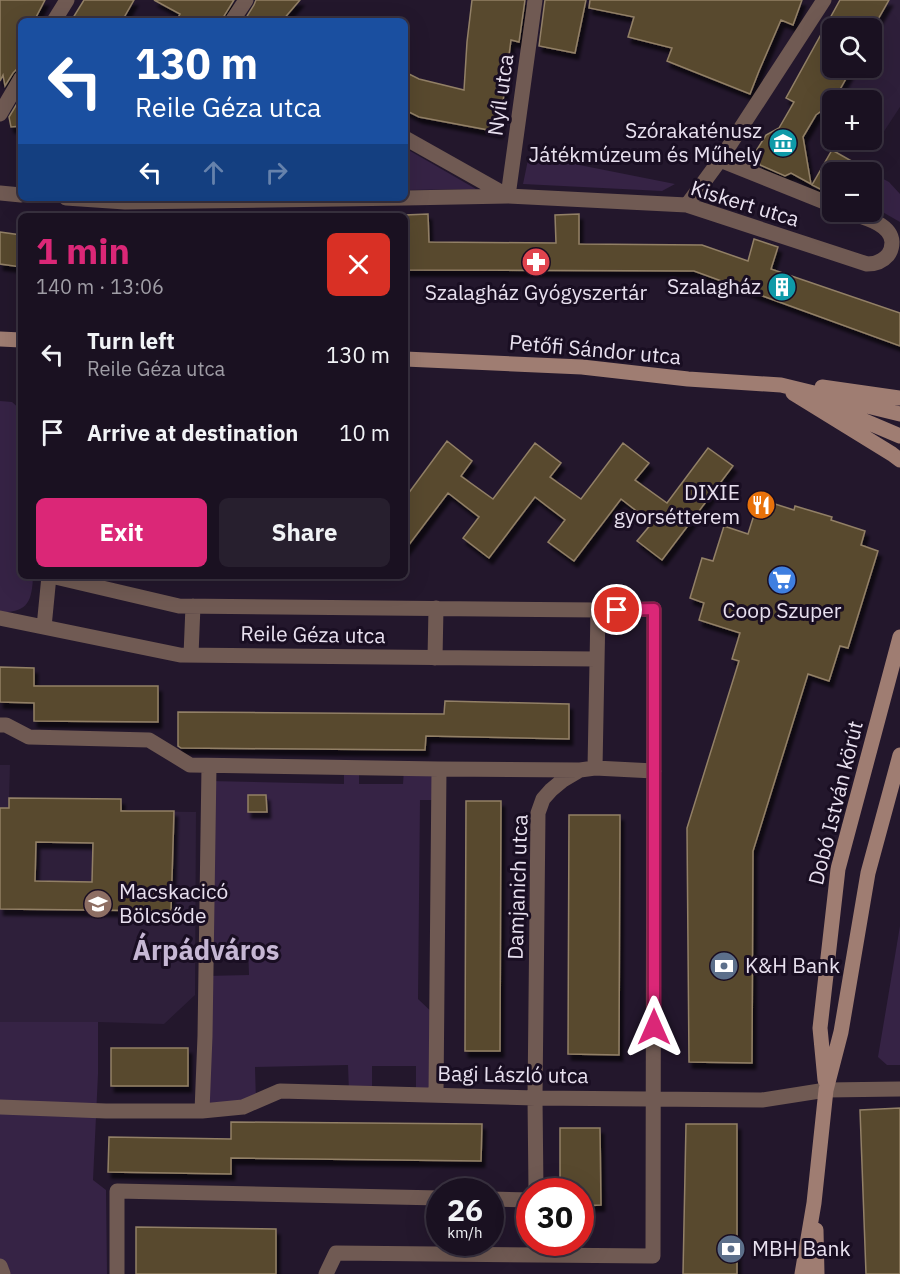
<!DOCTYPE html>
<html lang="en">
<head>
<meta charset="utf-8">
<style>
  body { margin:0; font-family:"IBM Plex Sans",sans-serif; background:#271f2e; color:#f1f3f6; height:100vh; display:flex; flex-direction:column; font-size:22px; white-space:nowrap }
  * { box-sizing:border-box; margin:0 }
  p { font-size:20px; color:#9f9da5 }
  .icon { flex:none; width:33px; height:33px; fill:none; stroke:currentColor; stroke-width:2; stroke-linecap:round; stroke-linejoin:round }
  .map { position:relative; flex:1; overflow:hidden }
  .panel { position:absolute; left:18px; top:213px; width:390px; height:366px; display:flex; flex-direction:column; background:#1a1121; border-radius:9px; box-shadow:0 6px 24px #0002,0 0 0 2px #38313f }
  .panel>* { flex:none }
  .banner { position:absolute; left:18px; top:18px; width:390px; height:183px; border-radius:9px; box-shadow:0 6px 24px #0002,0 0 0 2px #38313f; background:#1a4fa0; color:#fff; overflow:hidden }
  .controls { position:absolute; left:822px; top:18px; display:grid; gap:12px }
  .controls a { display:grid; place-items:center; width:60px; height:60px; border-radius:9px; background:#1a1121; box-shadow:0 6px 24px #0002,0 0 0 2px #38313f; font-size:30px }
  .speed { position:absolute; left:426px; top:1178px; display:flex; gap:12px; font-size:30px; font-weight:700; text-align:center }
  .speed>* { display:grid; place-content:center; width:78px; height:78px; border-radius:50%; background:#1a1121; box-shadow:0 6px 24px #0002,0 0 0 2px #38313f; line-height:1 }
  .speed small { font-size:15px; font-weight:400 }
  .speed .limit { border:9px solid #d22; background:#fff; color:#111 }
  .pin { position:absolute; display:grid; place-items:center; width:51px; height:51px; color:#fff; margin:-26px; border:3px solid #fff; border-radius:50%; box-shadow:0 2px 6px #0007 }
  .me { position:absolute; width:66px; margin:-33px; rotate:0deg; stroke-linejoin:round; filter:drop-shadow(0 0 4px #0008) }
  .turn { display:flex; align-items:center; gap:21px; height:126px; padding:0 18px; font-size:27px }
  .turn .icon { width:78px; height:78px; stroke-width:2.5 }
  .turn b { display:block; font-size:42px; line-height:51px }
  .lanes { display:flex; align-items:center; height:57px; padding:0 18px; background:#0003; justify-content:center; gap:30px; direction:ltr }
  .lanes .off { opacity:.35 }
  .round { display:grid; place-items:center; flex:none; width:63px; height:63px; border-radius:9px; background:#271f2e }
  .summary { display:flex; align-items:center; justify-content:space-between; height:102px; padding:0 18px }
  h1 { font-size:36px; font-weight:700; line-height:45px; color:#db2777 }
  .action { display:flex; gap:12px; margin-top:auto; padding:12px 18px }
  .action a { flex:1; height:69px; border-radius:9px; background:#db2777; color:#fff; font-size:24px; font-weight:700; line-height:69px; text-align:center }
  .action a+a { background:#271f2e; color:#f1f3f6 }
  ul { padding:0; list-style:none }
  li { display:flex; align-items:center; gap:18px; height:78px; padding:0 18px }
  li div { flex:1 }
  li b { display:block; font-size:22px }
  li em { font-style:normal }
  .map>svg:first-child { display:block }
  .built { fill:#2e1f3a; fill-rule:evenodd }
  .green { fill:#362345 }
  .building { fill:#58482f; stroke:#928066; stroke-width:1.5; fill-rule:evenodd; filter:url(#shadow) }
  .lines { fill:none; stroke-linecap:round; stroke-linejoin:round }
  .street { stroke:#705a53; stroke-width:15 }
  .secondary { stroke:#9f7d72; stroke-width:15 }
  .route-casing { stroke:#8e194d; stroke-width:15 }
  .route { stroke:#db2777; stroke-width:10 }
  .labels { text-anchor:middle; stroke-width:6; stroke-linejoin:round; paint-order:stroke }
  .street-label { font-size:21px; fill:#e8e0ef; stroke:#190e22 }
  .poi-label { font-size:21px; fill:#e8e0ef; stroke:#190e22; text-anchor:end }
  .district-label { font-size:27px; font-weight:bold; fill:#c6b7d4; stroke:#190e22 }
</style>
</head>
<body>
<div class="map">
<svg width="900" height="1274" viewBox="0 0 900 1274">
  <defs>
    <filter id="shadow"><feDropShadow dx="3.5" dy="6" stdDeviation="1.5" flood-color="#0009"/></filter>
  </defs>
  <rect width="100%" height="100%" fill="#23172c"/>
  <path class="built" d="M840,0H900V107L877,142L872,138V100H832V103L816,115L786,98ZM832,28H872V68H832Z
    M0,765H10L9,798L121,799V811L196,812L195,995L164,1024L98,1022H0Z"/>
  <path class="green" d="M405,148L476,189L405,190Z
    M529,155L675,184L662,191L523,184Z
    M872,173L889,182L900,194V222L872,206Z
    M0,401L12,402L21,410V576H33C32,601 28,613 0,612Z
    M344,768H359V784H403L404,769H439V800H420L418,999L437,1017L436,1094H416V1066H372V1093L349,1092L348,1065L255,1067L256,1102L202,1111L206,976L249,975L248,946L206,945L209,781L344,784Z
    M900,926V1065H887L878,1057Z
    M0,1022H98V1074L93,1180L106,1190L107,1274H3L0,1266Z"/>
  <path class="building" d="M0,0H45L34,21H21V68L17,69L13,73L5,86L3,75L0,81Z
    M84,0H134L122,21H71Z
    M154,0H234L224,16L222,21H176L180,14Z
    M256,0H300L282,21H244L254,5Z
    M472,0H525L519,42L511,40L499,132L419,117L405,110V72L419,79L464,90L467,42Z
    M545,0H586L575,53L539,46Z
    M590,0H802L793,25L781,20L759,71L750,94L667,61L672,48L628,37L634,17L589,8Z
    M840,0H889L873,28H832V68H852L834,100H832V103L816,115L803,137L811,184L791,173L785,176L760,165L756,151L766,135L779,128L794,102L786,98Z
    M21,97V126L11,127L9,117Z
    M832,150L871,172H832V195L812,185Z
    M428,214L429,242L556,243L555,215L579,214V244L702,245L748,261L754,239L778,247L771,269L900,313V346L694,271L405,270V215Z
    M0,232L21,235V267L0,264Z
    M447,441L472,461L461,476L493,499L535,443L561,463L550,477L581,499L623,443L649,463L635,480L667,503L708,448L733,466L662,560L637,541L652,523L621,499L574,561L548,542L565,520L535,497L489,558L463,538L479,517L448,493L405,550V498Z
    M759,499L794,510L795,506L832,517L831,520L865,531L861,545L878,551L848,648L840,646L829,681L808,674L753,851L752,1063L689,1062L687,828L739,661L732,659L740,633L699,620L704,603L690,598L702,558L713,561L724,526L748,534Z
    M0,667L34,668V686H158V722L34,721V703L0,702Z
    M445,701L569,704V739L426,736L425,750L181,748L178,746V712L444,714Z
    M248,795H266L267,812H248Z
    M9,798L121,799V811H174L171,911L0,909V808H9ZM36,842L93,843L92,882L35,881Z
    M466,801H501L500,1051H465Z
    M569,815H620L619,1055L568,1054Z
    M111,1048H188V1086H111Z
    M900,1108V1274H866L860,1110Z
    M231,1122L482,1124L481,1161L231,1158V1174L108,1172L109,1137L231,1139Z
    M686,1124H737V1274H683Z
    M560,1128H600L601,1205L580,1206V1191H560Z
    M136,1227L276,1229V1274H136Z"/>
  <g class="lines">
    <path class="street" d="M54,21L67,0
      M232,21L246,0
      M0,114L21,78
      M405,138L508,196
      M720,160L832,205
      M0,193L21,195
      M508,196L535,0
      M66,198L125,202L405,198
      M405,198L508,196L687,205L867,264C875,264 882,262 888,255C891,251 892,247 892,242C891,223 862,217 847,212
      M687,205L720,160L824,0
      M51,576L179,606L598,610L654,609L653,1256L336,1253L326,1274
      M0,618L180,655L597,659
      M44,627L49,576
      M191,655L193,606
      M435,658L436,608
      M0,725H6L29,737L149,740L190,765L439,769L580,770
      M595,768L598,610
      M436,1094L439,769
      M0,1107L106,1111H202L243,1107L280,1091L535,1098L762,1100L826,1090L900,1089
      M202,1111L205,1036L209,766
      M536,1191L535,1098L538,813L543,799L551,790L563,780L580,770L595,768L654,771
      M490,1199L530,1200
      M0,1266L3,1274
      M117,1274V1191L440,1198"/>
    <path class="secondary" d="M0,339L21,340
      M405,359L582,367L688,379L781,385L900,414
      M822,387L900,398
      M793,393L892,454L900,460
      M827,405L900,436
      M825,1080L820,1028L838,869L900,637
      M816,1230L817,1274
      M802,1274L814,1203L826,1090L841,1032L868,873L900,755"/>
  </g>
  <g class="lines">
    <g class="route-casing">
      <path id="route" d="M617,610L654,609V1027"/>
    </g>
    <use href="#route" class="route"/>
  </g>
  <defs>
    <g id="museum-disc" transform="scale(1.5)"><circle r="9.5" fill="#0f9aa8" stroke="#190e22"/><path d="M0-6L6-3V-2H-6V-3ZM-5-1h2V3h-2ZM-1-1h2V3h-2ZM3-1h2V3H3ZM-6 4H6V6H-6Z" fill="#fff"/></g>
    <g id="pharmacy-disc" transform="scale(1.5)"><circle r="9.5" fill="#e0444e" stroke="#190e22"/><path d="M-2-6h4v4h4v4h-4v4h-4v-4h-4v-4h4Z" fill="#fff"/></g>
    <g id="building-disc" transform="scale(1.5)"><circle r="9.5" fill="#0f9aa8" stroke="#190e22"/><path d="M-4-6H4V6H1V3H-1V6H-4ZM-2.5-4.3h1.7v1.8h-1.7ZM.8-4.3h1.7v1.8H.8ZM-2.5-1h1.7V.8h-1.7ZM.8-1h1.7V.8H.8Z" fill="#fff"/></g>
    <g id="restaurant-disc" transform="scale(1.5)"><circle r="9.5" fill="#e8710a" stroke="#190e22"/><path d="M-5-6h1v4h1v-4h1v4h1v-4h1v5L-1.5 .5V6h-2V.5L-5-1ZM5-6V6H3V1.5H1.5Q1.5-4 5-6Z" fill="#fff"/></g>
    <g id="supermarket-disc" transform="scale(1.5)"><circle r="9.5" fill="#3f7fe0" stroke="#190e22"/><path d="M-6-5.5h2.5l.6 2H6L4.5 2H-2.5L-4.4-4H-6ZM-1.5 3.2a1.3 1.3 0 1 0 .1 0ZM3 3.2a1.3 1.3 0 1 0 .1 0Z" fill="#fff"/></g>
    <g id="school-disc" transform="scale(1.5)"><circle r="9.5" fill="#8d6e63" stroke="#190e22"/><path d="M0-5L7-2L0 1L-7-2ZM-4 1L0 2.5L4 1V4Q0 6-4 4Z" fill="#fff"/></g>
    <g id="bank-disc" transform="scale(1.5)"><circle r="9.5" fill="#5c6f8a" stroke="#190e22"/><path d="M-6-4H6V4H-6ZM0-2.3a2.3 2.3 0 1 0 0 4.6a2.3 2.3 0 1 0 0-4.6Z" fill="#fff"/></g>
  </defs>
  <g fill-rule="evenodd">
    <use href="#museum-disc" x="783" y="143"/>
    <use href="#pharmacy-disc" x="536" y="262"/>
    <use href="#building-disc" x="782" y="287"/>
    <use href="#restaurant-disc" x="761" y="505"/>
    <use href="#supermarket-disc" x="782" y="580"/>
    <use href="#school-disc" x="98" y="904"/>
    <use href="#bank-disc" x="724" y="966"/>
    <use href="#bank-disc" x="731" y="1249"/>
  </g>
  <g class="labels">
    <g class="street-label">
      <text transform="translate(501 95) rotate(-82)" y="7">Nyíl utca</text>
      <text transform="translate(745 204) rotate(17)" y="7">Kiskert utca</text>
      <text transform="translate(595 350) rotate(5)" y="7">Petőfi Sándor utca</text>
      <text transform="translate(313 635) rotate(1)" y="7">Reile Géza utca</text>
      <text transform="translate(836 803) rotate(-76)" y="7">Dobó István körút</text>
      <text transform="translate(518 887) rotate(-88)" y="7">Damjanich utca</text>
      <text transform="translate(513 1075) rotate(1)" y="7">Bagi László utca</text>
    </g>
    <g class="poi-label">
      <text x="762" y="138">Szórakaténusz<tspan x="762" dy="24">Játékmúzeum és Műhely</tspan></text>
      <text x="761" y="294">Szalagház</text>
      <text x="536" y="300" text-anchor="middle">Szalagház Gyógyszertár</text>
      <text x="740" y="500">DIXIE<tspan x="740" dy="24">gyorsétterem</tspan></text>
      <text x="782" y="618" text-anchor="middle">Coop Szuper</text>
      <text x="119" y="899" text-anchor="start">Macskacicó<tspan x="119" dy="24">Bölcsőde</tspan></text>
      <text x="745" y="973" text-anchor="start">K&amp;H Bank</text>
      <text x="752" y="1256" text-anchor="start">MBH Bank</text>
    </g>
    <g class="district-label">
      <text x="206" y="960">Árpádváros</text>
    </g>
  </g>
</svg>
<div class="controls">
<a><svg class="icon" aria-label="search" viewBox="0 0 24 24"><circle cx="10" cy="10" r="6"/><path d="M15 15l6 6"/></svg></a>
<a>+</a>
<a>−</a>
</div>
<div class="speed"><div>26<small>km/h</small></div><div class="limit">30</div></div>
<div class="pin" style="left:617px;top:610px;background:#d93025"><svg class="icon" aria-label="arrive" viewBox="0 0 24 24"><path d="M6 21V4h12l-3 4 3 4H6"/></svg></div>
<svg class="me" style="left:654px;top:1027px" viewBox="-20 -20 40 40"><path d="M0-17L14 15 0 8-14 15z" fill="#db2777" stroke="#fff" stroke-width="4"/></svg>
<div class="banner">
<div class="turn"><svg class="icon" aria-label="left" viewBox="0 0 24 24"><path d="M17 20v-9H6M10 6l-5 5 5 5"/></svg><div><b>130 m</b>Reile Géza utca</div></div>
<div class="lanes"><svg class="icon" aria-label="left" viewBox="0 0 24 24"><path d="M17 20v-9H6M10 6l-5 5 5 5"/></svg><svg class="icon off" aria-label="ahead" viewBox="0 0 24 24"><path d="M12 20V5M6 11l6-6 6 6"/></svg><svg class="icon off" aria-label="right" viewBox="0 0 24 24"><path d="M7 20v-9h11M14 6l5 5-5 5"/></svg></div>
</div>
<section class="panel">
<div class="summary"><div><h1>1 min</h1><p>140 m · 13:06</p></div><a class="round" style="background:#d93025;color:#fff"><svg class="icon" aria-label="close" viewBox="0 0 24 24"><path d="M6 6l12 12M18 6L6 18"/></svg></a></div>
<ul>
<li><svg class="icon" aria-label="left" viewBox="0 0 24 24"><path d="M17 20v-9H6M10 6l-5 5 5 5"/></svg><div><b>Turn left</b><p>Reile Géza utca</p></div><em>130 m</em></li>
<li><svg class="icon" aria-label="arrive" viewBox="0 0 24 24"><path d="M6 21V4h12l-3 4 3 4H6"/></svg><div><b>Arrive at destination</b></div><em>10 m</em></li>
</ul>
<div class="action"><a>Exit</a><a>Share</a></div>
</section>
</div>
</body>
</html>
